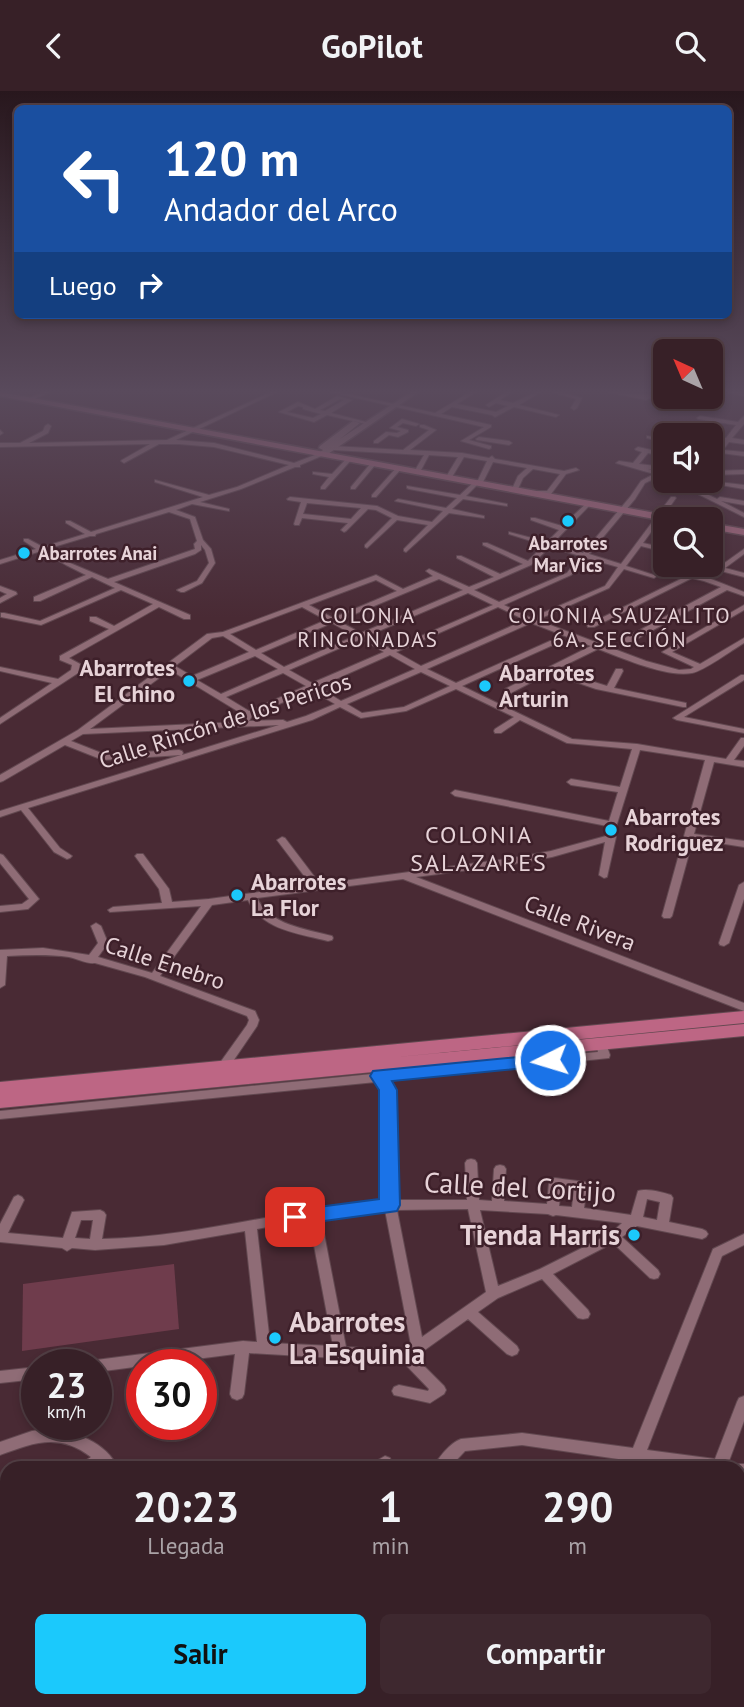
<!DOCTYPE html>
<html lang="es">
<head>
<meta charset="utf-8">
<style>
  body { margin:0; font-family:"PT Sans",sans-serif; background:#3e282f; color:#f1f3f6; height:100vh; display:flex; flex-direction:column; font-size:26px; white-space:nowrap }
  * { box-sizing:border-box; margin:0 }
  p { font-size:23px; color:#aaa3a7 }
  .icon { flex:none; width:38px; height:38px; fill:none; stroke:currentColor; stroke-width:2; stroke-linecap:round; stroke-linejoin:round }
  .map { position:relative; flex:1; overflow:hidden }
  .panel { position:absolute; left:0px; top:1370px; width:746px; height:247px; display:flex; flex-direction:column; background:#372027; border-radius:21px 21px 0 0; box-shadow:0 4px 10px #0003,0 0 0 2px #513e44 }
  .panel>* { flex:none }
  .hud { position:absolute; left:14px; top:14px; width:718px; height:214px; border-radius:10px; box-shadow:0 4px 10px #0003,0 0 0 2px #513e44; background:#1a4fa0; color:#fff; overflow:hidden }
  .needle { width:46px; rotate:316deg }
  .buttons { position:absolute; left:653px; top:248px; display:grid; gap:14px }
  .buttons a { display:grid; place-items:center; width:70px; height:70px; border-radius:10px; background:#372027; box-shadow:0 4px 10px #0003,0 0 0 2px #513e44; font-size:35px }
  .speed { position:absolute; left:21px; top:1258px; display:flex; gap:14px; font-size:35px; font-weight:700; text-align:center }
  .speed>* { display:grid; place-content:center; width:91px; height:91px; border-radius:50%; background:#372027; box-shadow:0 4px 10px #0003,0 0 0 2px #513e44; line-height:1 }
  .speed small { font-size:18px; font-weight:400 }
  .speed .limit { border:10px solid #d22; background:#fff; color:#111 }
  .pin { position:absolute; display:grid; place-items:center; width:60px; height:60px; color:#fff; margin:-30px; border-radius:14px; box-shadow:0 4px 10px #0006 }
  .me { position:absolute; width:77px; margin:-38px; rotate:265deg; stroke-linejoin:round; filter:drop-shadow(0 0 5px #0008) }
  .turn { display:flex; align-items:center; gap:24px; height:147px; padding:0 35px; font-size:32px }
  .turn .icon { width:91px; height:91px; stroke-width:2.5 }
  .turn b { display:block; font-size:49px; line-height:60px }
  .then { display:flex; align-items:center; height:66px; padding:0 35px; background:#0003; gap:14px; font-size:26px }
  .eta { display:flex; justify-content:space-evenly; align-items:center; height:119px; text-align:center }
  .eta b { font-size:42px; font-weight:700; line-height:49px }
  .button { display:flex; gap:14px; margin-top:auto; padding:14px 35px }
  .button a { flex:1; height:80px; border-radius:10px; background:#1bc9fc; color:#111; font-size:28px; font-weight:700; line-height:80px; text-align:center }
  .button a+a { background:#3e282f; color:#f1f3f6 }
  header { display:flex; justify-content:space-between; align-items:center; height:91px; padding:0 35px; background:#372027; font-size:32px; font-weight:700 }
  .map>svg:first-child { display:block }
  .green { fill:#6f3c4c }
  .lines { fill:none; stroke-linecap:round; stroke-linejoin:round }
  .minor-casing { stroke:#624850; stroke-width:2 }
  .tertiary-casing { stroke:#624850; stroke-width:3 }
  .secondary-casing { stroke:#624850; stroke-width:3 }
  .primary-casing { stroke:#624850; stroke-width:2 }
  .minor { fill:#8f6c76; fill-rule:evenodd }
  .tertiary { fill:#8f6c76; fill-rule:evenodd }
  .secondary { fill:#a6697d; fill-rule:evenodd }
  .primary { fill:#bd6684; fill-rule:evenodd }
  .route { fill:#1a73e8; stroke:#114b97; stroke-width:2 }
  .poi-dot { fill:#1bc9fc; stroke:#3e202a; stroke-width:2.5 }
  .labels { text-anchor:middle; stroke-width:5; stroke-linejoin:round; paint-order:stroke }
  .far-poi-label { font-size:19px; font-weight:bold; fill:#e7d3d8; stroke:#3e202a }
  .far-neighbourhood-label { font-size:21px; letter-spacing:2px; fill:#e7d3d8; stroke:#3e202a }
  .poi-label { font-size:23px; font-weight:bold; fill:#e7d3d8; stroke:#3e202a; text-anchor:start }
  .street-label { font-size:23px; fill:#e7d3d8; stroke:#3e202a }
  .neighbourhood-label { font-size:24px; letter-spacing:2px; fill:#e7d3d8; stroke:#3e202a }
  .near-street-label { font-size:28px; fill:#e7d3d8; stroke:#3e202a }
  .near-poi-label { font-size:28px; font-weight:bold; fill:#e7d3d8; stroke:#3e202a; text-anchor:end }
</style>
</head>
<body>
<header><svg class="icon" aria-label="back" viewBox="0 0 24 24"><path d="M15 5l-7 7 7 7"/></svg>GoPilot<svg class="icon" aria-label="search" viewBox="0 0 24 24"><circle cx="10" cy="10" r="6"/><path d="M15 15l6 6"/></svg></header>
<div class="map">
<svg width="744" height="1616" viewBox="0 0 744 1616">
  <rect width="100%" height="100%" fill="#492a34"/>
  <path class="green" d="M174,1173L179,1238L22,1260L23,1193Z"/>
  <g class="lines">
    <g class="minor-casing">
      <path id="minor" d="M43,301H50L32,309L27,308Z
        M271,301H277L176,349L214,352L294,372L320,362H324V364L300,374V376H295L241,398L200,411L229,418V420L192,413L176,419L195,426L203,449L211,458L215,472L202,492L184,501H181L177,499L197,490L209,472L205,459L201,454V459L195,463L114,491L190,524V528H184L159,516L69,567L80,573L78,582L0,633V627L52,592L0,580V576L58,588L71,579L72,574L60,569V565L109,538L90,530V526H96L114,535L153,513L121,499L41,534L1,526V522H4L40,530L115,497L92,486L40,510H34V506L86,484L66,474L41,460L0,473V469L36,458L24,450V448H28L43,456L85,443L66,432V430H70L91,441L203,406L155,391V389L209,404L237,396L289,374L214,356L179,353H159L124,372L121,370L122,369L150,353L0,356V352H20L43,340L45,335L48,333L51,335L48,342L29,352L167,349ZM169,421L190,428L197,450L194,453L195,458L108,488L70,472L47,458L90,445H95L96,443Z
        M330,301H339L435,322L470,301H476L457,313L496,321L508,315L496,312L489,316L486,314L506,301H512L500,309L513,312L536,301H541L519,314L559,324L556,326L514,316L495,326L492,324L452,316L441,323L491,334V336L469,349L491,355V357L489,358L461,350L484,336Z
        M552,301H560L582,307L577,317L574,319L571,317L576,308Z
        M608,301C624,300 640,307 656,302L659,304L646,309Z
        M728,301H744V305Z
        M337,305L352,309L331,322L370,332V334L327,324L314,331L279,321L298,311L315,318ZM340,308L344,309L325,320L320,319ZM298,315L303,316V318L321,323L313,327L287,321Z
        M700,325L738,331L744,325V333L732,347L744,349V353L729,351L723,359L744,361V365L721,362L710,374V367L715,361H710V357L717,358L724,350L710,348V345H708L710,344L726,347L736,334L698,328L697,327Z
        M402,328L419,333L416,335L403,332L397,336L408,339V341L398,346L389,344L378,352H374V350L386,341L397,342L401,340L390,337Z
        M420,334H424L436,339L410,359L462,362L489,367L492,365L495,368L564,380L576,377L579,379L566,383L551,403H536L533,401L534,400H547L560,383L533,378L523,387L518,398L515,400L512,398L518,385L527,377L493,371L482,393H478L466,405L507,413V415L463,408L452,418L484,425V427L449,422L406,461L404,460V458L428,434L397,429L367,457L365,456V454L392,427L376,419L368,418L346,440L344,441L341,439L348,432L302,427L299,434H295L294,433L301,411L288,409L287,408L290,406L377,415L398,425L432,431L443,420L395,410L398,408L446,417L457,407L409,398L407,397V395L460,404L475,390L478,389L487,370L464,366L452,386L449,388L446,386L458,366L429,364L420,381L417,383L414,381L424,364L333,359L330,357L333,355L403,359L429,339L420,336ZM307,412L361,417L351,428L303,423Z
        M674,336L703,344L704,345H693L672,339L671,338Z
        M0,339L3,342L0,344Z
        M647,345L665,348V352L647,347Z
        M479,346L509,350L512,352L509,354L477,349L476,348Z
        M638,356L665,362V366L648,362L639,373L665,376V380L648,378L665,383V387L660,385L645,392L635,408L589,463L621,473L671,406H675L676,407L654,438L665,440V444L651,441L643,452L665,457V461L641,455L626,475L657,485L654,487L624,478L609,497L537,529L646,570L679,579L691,578L694,576L662,561L744,514V519L672,561L700,573L744,547V552C732,559 704,580 692,582C668,587 622,567 598,558L555,579L607,595L616,578H622L623,580L614,597L686,612V616H683L596,598L549,582L511,602H505V598L591,555L531,532L427,578L456,592L550,550H553V554L462,595L572,648L637,653L726,668L741,647H744V655L734,669L744,670V676L714,671L694,743L744,750V756L693,748L672,825L670,827H664L662,825L705,669L640,659L617,733L616,746L607,786L604,787L599,784L605,751L552,766L513,773L416,786L744,912V920L403,788L257,807C269,834 306,838 332,845L333,847L332,849L328,850C300,843 261,839 248,809L212,814L160,885L255,920L259,929L257,935L227,979H219L217,976L247,934L249,929L247,925L145,886L95,872C87,873 78,868 69,866C48,863 28,864 7,865L5,894L0,897V859L43,857L89,864L98,852L91,835L96,832L101,835L108,852L98,866L152,882L201,815L110,821L108,819L113,816L162,812L159,798L135,765L137,763H143L169,798L172,811L209,808L311,794L277,749L282,746L285,747L320,793L513,767L551,760L606,745L607,735L455,705L451,702L455,699L609,730L618,701L571,694L567,691L571,688L620,696L632,658L567,652L520,629L501,642H495L494,640L495,638L514,626L456,598L406,620L361,627L340,616L312,629L28,717L60,757L72,765L70,767L67,768L54,761L21,719L0,726V720L181,664L103,669L65,654L3,690L0,691V684L78,639L207,543L223,541L376,484L403,498L433,485L426,480L429,478L469,496L494,486L457,467V465H461L500,483L523,473L483,454V452H487L528,470L544,454L509,443V441L547,451L559,439L531,429V427H535L562,435L589,410L592,412L591,413L553,452L583,462L630,406L641,390L654,383L616,372L619,370L633,372L642,361L636,359L635,358ZM550,456L580,465L567,482L499,511L474,499L531,474ZM586,467L618,476L605,495L531,527L504,514L571,484ZM439,488L463,499L361,542L338,530ZM376,489L397,500L333,527L309,514ZM468,502L493,514L391,558L367,545ZM302,516L326,529L256,559L230,543ZM498,516L525,529L421,575L396,561ZM332,532L355,545L284,576L261,562ZM223,545L249,561L192,585L175,575L212,547ZM361,548L384,561L312,592L289,579ZM390,564L415,578L341,610L318,596ZM255,565L278,578L221,603L197,589ZM170,579L244,624L240,631L90,638ZM421,581L450,595L404,616L362,622L347,613ZM283,582L306,595L249,620L226,606ZM311,599L335,613L306,625L287,631L283,629L249,630L252,625ZM279,634L182,664L183,662L182,660L179,659L104,663L71,650L83,643Z
        M347,367L352,368L325,398H321V396L329,386L313,383V381L332,383Z
        M371,372L376,373L355,398H351V396Z
        M397,376L402,377L376,406H372V404Z
        M744,379V383L710,384V380Z
        M672,390H680L717,408L720,406L744,410V414L721,410L744,422V426Z
        M697,390H710L744,394V398Z
        M710,448L722,451L723,452L720,454L710,452Z
        M744,458V463L725,477L744,482V486L721,480L711,488L744,501V505L727,499L631,551H625V547L721,496L704,490L692,487L594,536H588L587,534L689,484L705,486Z
        M0,495L16,501L17,503L0,512V507L7,503L0,500Z
        M741,584H744V589L684,626L744,638V642L677,629L673,627Z
        M0,763L3,764L39,808L28,818L0,821V815L22,813L29,808L0,772Z
        M744,791V808L729,852L724,855L720,854L719,852L739,794Z
        M601,949L605,950L610,964L609,967L387,990L394,999L396,1109H467L465,1072L467,1069L471,1068L475,1069L477,1072L479,1109L492,1110L494,1078L496,1075L500,1074L504,1075L506,1078L504,1110L547,1113L549,1092L551,1089L555,1087L585,1091L587,1094L584,1117L631,1124L638,1100C647,1097 662,1101 671,1104L673,1107L669,1131L702,1138L706,1140L708,1143L706,1146L702,1148L637,1135L622,1146L658,1179L660,1183L658,1187L654,1188L650,1187L613,1152L553,1183L588,1219L590,1223L588,1227L583,1228L578,1227L542,1188L498,1207L478,1221L517,1255L519,1259L517,1263L512,1265L507,1263L468,1228L415,1266L444,1295L446,1299L444,1303L430,1312L394,1304L392,1300L394,1296L399,1294L428,1300L429,1298L403,1271L345,1267L341,1269L336,1267L249,1262L244,1303L242,1307L237,1309L232,1307L230,1303L235,1263L96,1281V1274H90L91,1271L96,1269L243,1250L257,1251L245,1140L164,1154L95,1159L72,1157L67,1160L62,1157L0,1151V1133L14,1106L18,1104L22,1106L24,1109L8,1142L63,1147L72,1121L100,1119L104,1121L106,1124L102,1148C198,1146 289,1117 384,1110L382,999L376,991L0,1028V1020L372,983L373,980L377,979L382,982L598,961L596,953L597,950ZM561,1097L574,1098L572,1116L559,1115ZM647,1108L660,1111L657,1129L643,1126ZM468,1118L486,1201L422,1246L397,1119ZM385,1119L411,1254L404,1259L346,1256L321,1127ZM480,1119L548,1123L553,1125L556,1124L622,1132L610,1143L540,1178L498,1195ZM309,1128L333,1255L270,1252L257,1138ZM81,1129H93L90,1148L75,1147Z
        M744,1143V1154L722,1165L647,1359L715,1368L737,1311L739,1307L744,1305V1330L729,1370L736,1373H744V1387L738,1386V1377H686L641,1371L637,1372L632,1370L522,1354L465,1360L449,1377H433C438,1367 450,1352 461,1348L522,1342L633,1357L713,1158Z
        M37,1276V1288L0,1292V1280Z
        M47,1338C74,1339 106,1351 118,1377H102L100,1375L97,1377H80L82,1372L91,1366C59,1341 33,1352 0,1364V1351L32,1340Z
        M385,1365L390,1367L392,1372L390,1377H371L373,1372Z
        M7,1434V1451L0,1454V1438Z
        M738,1452L744,1453V1467L738,1466Z
        M7,1527V1545L0,1549V1531Z
        M738,1533L744,1534V1550L738,1549Z
        M739,1604L744,1608V1616H727L725,1610H738Z
        M36,1610H56L53,1616H33Z
        M119,1610H138L136,1616H117Z
        M249,1610H269L266,1616H247Z
        M318,1610H338L340,1616H321Z
        M377,1610H396L394,1616H375Z
        M501,1610H520L518,1616H499Z
        M640,1610H659L657,1616H638Z"/>
    </g>
    <g class="tertiary-casing">
      <path id="tertiary" d="M411,301H418L325,365L318,363L323,359L319,357L320,355L353,330L360,332L340,348Z"/>
    </g>
    <g class="secondary-casing">
      <path id="secondary" d="M0,301L677,426L682,429L665,430L0,305Z
        M710,432L744,438V444L710,438Z"/>
    </g>
    <g class="primary-casing">
      <path id="primary" d="M744,920V932L387,967L744,933V945L0,1017V991Z"/>
    </g>
    <use href="#minor" class="minor"/>
    <use href="#tertiary" class="tertiary"/>
    <use href="#secondary" class="secondary"/>
    <use href="#primary" class="primary"/>
  </g>
  <linearGradient id="sky" x2="0" y2="1"><stop stop-color="#28171d"/><stop offset="0.57" stop-color="#594a5c"/><stop offset="1" stop-color="#594a5c" stop-opacity="0"/></linearGradient>
  <rect width="744" height="527" fill="url(#sky)"/>
  <path class="route" d="M550,963L559,969L556,974L392,990L397,999L400,1114L397,1120L295,1134L288,1132L285,1126L288,1121L295,1119L379,1108V999L370,985L373,980Z"/>
  <g class="poi-dot">
    <circle cx="568" cy="430" r="7"/>
    <circle cx="24" cy="462" r="7"/>
    <circle cx="189" cy="590" r="7"/>
    <circle cx="485" cy="595" r="7"/>
    <circle cx="611" cy="739" r="7"/>
    <circle cx="237" cy="804" r="7"/>
    <circle cx="634" cy="1144" r="7"/>
    <circle cx="275" cy="1247" r="7"/>
  </g>
  <g class="labels">
    <g class="far-poi-label">
      <text x="568" y="459">Abarrotes<tspan x="568" dy="22">Mar Vics</tspan></text>
      <text x="38" y="469" text-anchor="start">Abarrotes Anai</text>
    </g>
    <g class="far-neighbourhood-label">
      <text x="368" y="532">COLONIA<tspan x="368" dy="24">RINCONADAS</tspan></text>
      <text x="620" y="532">COLONIA SAUZALITO<tspan x="620" dy="24">6A. SECCIÓN</tspan></text>
    </g>
    <g class="poi-label">
      <text x="175" y="585" text-anchor="end">Abarrotes<tspan x="175" dy="26">El Chino</tspan></text>
      <text x="499" y="590">Abarrotes<tspan x="499" dy="26">Arturin</tspan></text>
      <text x="625" y="734">Abarrotes<tspan x="625" dy="26">Rodriguez</tspan></text>
      <text x="251" y="799">Abarrotes<tspan x="251" dy="26">La Flor</tspan></text>
    </g>
    <g class="street-label">
      <text transform="translate(225 630) rotate(-18)" y="8">Calle Rincón de los Pericos</text>
      <text transform="translate(580 832) rotate(21)" y="8">Calle Rivera</text>
      <text transform="translate(165 872) rotate(18)" y="8">Calle Enebro</text>
    </g>
    <g class="neighbourhood-label">
      <text x="479" y="752">COLONIA<tspan x="479" dy="28">SALAZARES</tspan></text>
    </g>
    <g class="near-street-label">
      <text transform="translate(520 1096) rotate(3)" y="10">Calle del Cortijo</text>
    </g>
    <g class="near-poi-label">
      <text x="620" y="1154">Tienda Harris</text>
      <text x="289" y="1241" text-anchor="start">Abarrotes<tspan x="289" dy="32">La Esquinia</tspan></text>
    </g>
  </g>
</svg>
<div class="buttons">
<a><svg class="needle" viewBox="-14 -14 28 28"><path d="M0-13l5 13h-10z" fill="#e53935"/><path d="M0 13l5-13h-10z" fill="#aaa3a7"/></svg></a>
<a><svg class="icon" aria-label="sound" viewBox="0 0 24 24"><path d="M4 9h4l5-4v14l-5-4H4zM17 9q2 3 0 6"/></svg></a>
<a><svg class="icon" aria-label="search" viewBox="0 0 24 24"><circle cx="10" cy="10" r="6"/><path d="M15 15l6 6"/></svg></a>
</div>
<div class="speed"><div>23<small>km/h</small></div><div class="limit">30</div></div>
<div class="pin" style="left:295px;top:1126px;background:#d93025"><svg class="icon" aria-label="arrive" viewBox="0 0 24 24"><path d="M6 21V4h12l-3 4 3 4H6"/></svg></div>
<svg class="me" style="left:550px;top:969px" viewBox="-20 -20 40 40"><circle r="17" fill="#1a73e8" stroke="#fff" stroke-width="3"/><path d="M0-11L8 9 0 5-8 9z" fill="#fff"/></svg>
<div class="hud">
<div class="turn"><svg class="icon" aria-label="left" viewBox="0 0 24 24"><path d="M17 20v-9H6M10 6l-5 5 5 5"/></svg><div><b>120 m</b>Andador del Arco</div></div>
<div class="then">Luego<svg class="icon" aria-label="right" viewBox="0 0 24 24"><path d="M7 20v-9h11M14 6l5 5-5 5"/></svg></div>
</div>
<section class="panel">
<div class="eta">
<div><b>20:23</b><p>Llegada</p></div>
<div><b>1</b><p>min</p></div>
<div><b>290</b><p>m</p></div>
</div>
<div class="button"><a>Salir</a><a>Compartir</a></div>
</section>
</div>
</body>
</html>
